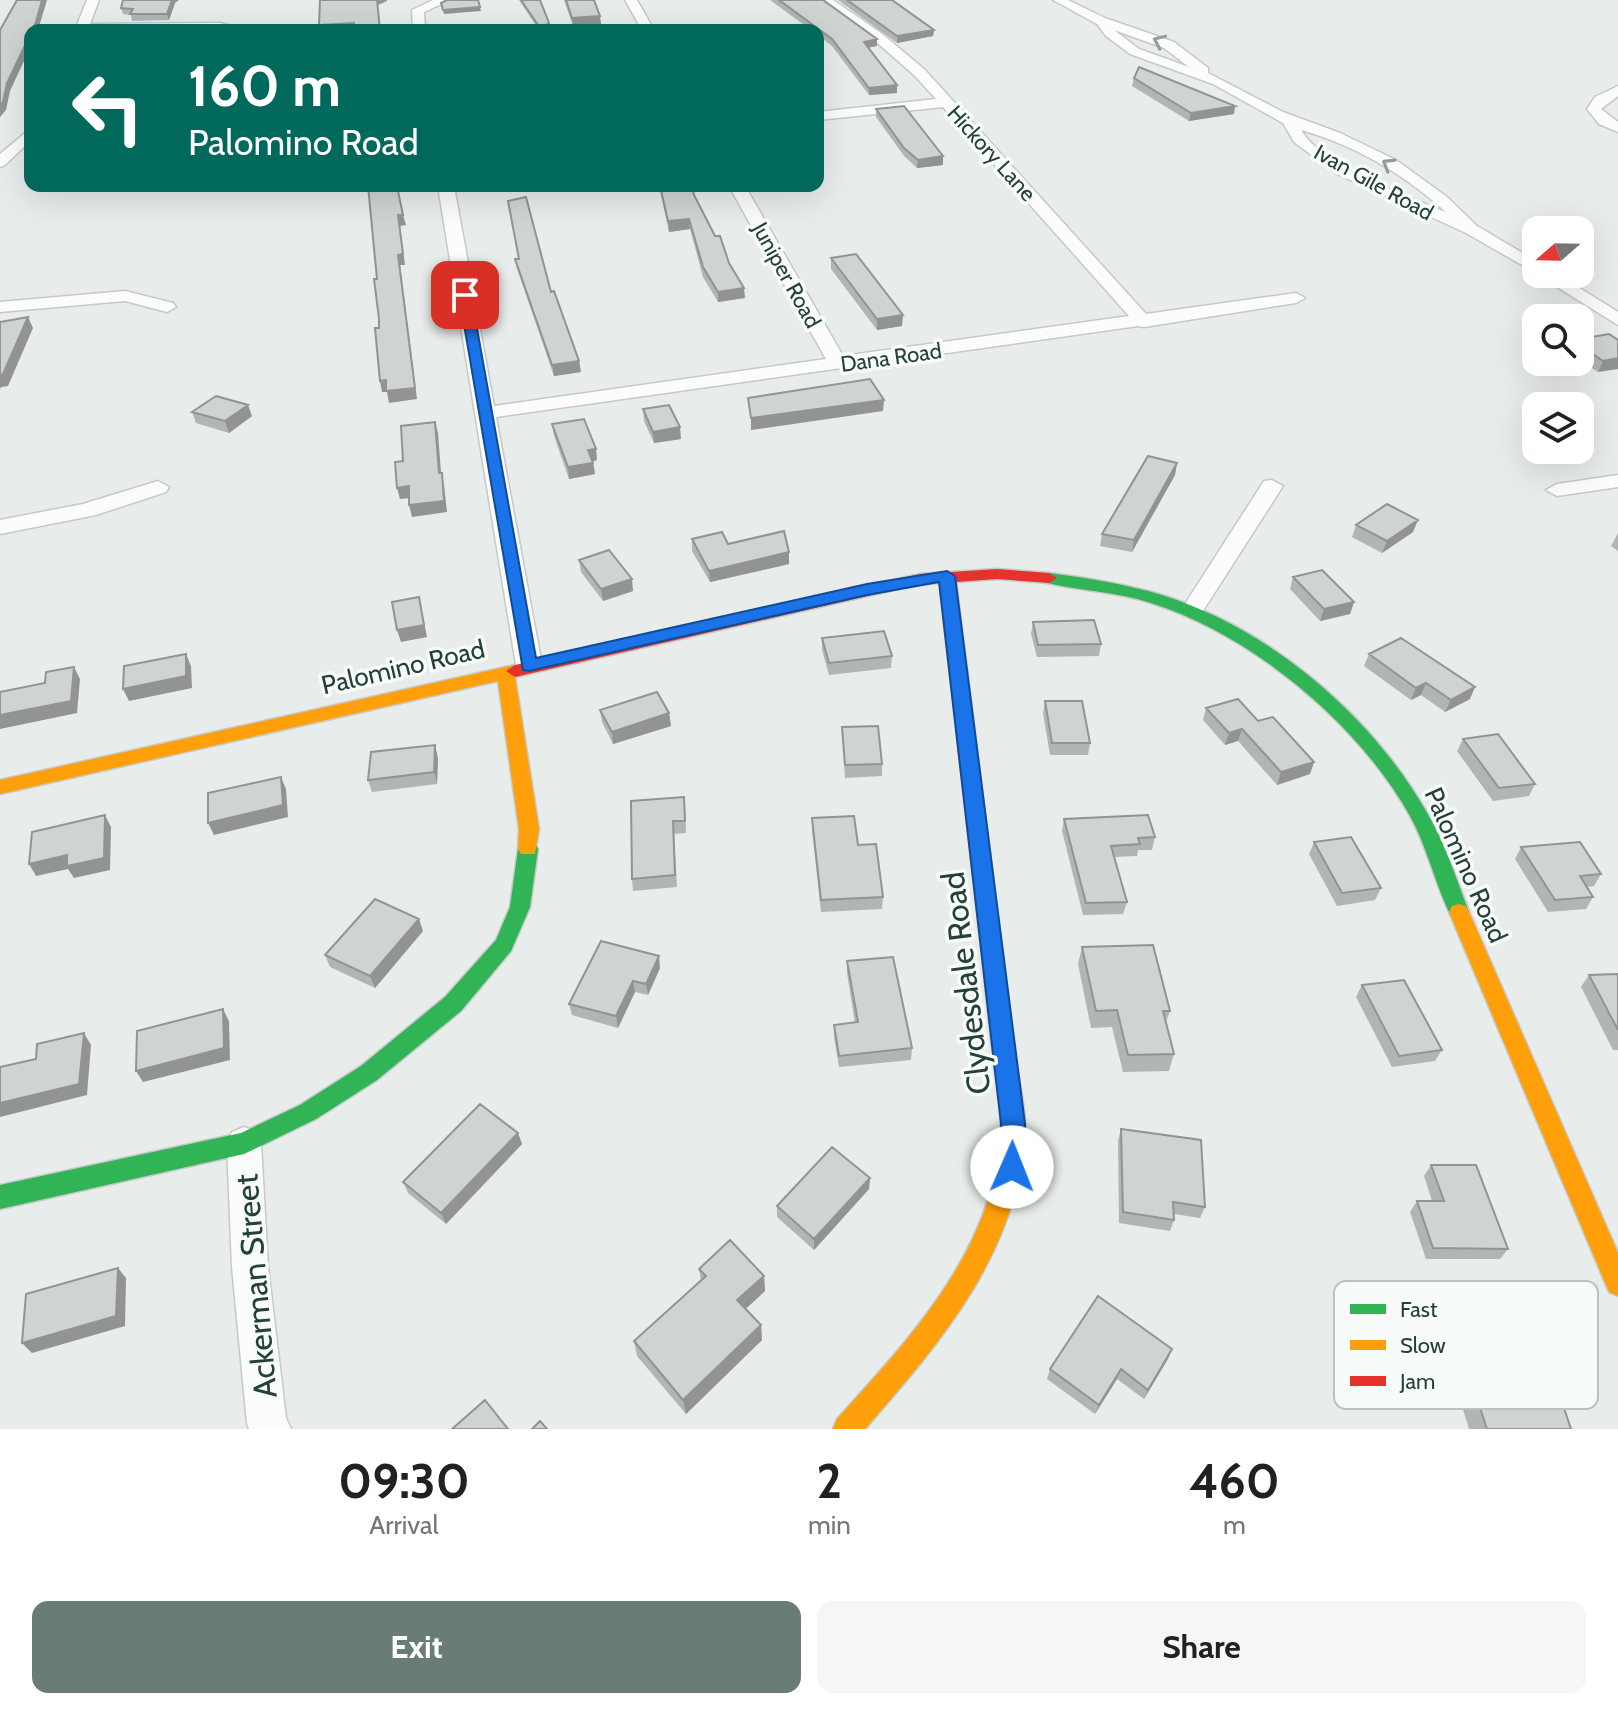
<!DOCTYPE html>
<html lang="en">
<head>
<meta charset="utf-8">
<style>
  body { margin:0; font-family:Cabin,sans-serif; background:#f6f6f6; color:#202124; height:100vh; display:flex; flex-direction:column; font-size:30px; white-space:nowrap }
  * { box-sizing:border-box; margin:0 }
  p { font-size:26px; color:#757577 }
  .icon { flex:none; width:44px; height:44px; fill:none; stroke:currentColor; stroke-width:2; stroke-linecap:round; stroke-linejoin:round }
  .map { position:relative; height:1429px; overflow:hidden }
  .drawer { display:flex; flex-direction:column; background:#fff; flex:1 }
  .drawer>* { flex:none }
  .banner { position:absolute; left:24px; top:24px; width:800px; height:168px; border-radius:16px; box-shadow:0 8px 32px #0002; background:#00695c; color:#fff; overflow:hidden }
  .needle { width:52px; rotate:250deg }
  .controls { position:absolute; left:1522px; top:216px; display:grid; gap:16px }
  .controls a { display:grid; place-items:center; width:72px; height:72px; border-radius:16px; background:#fff; box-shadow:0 8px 32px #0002; font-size:40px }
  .pin { position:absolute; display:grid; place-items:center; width:68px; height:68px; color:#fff; margin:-34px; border-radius:16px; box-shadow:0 4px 12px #0006 }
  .me { position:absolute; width:88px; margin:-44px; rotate:1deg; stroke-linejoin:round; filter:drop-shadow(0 0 6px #0008) }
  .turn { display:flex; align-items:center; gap:28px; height:168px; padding:0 32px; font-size:36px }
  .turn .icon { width:104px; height:104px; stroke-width:2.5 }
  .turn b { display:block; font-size:56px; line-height:68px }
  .eta { display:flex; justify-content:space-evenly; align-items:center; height:136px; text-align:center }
  .eta b { font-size:48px; font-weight:700; line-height:56px }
  .action { display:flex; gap:16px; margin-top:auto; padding:16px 32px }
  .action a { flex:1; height:92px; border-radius:16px; background:#697c78; color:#fff; font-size:32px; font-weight:700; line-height:92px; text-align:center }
  .action a+a { background:#f6f6f6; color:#202124 }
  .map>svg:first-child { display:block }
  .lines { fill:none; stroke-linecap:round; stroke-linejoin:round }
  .street-casing { stroke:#c5c9c7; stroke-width:3 }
  .fast-casing { stroke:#c4cac8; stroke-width:3 }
  .slow-casing { stroke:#c4cac8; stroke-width:3 }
  .jam-casing { stroke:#c4cac8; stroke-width:3 }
  .street { fill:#fcfcfc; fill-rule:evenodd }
  .fast { fill:#30b455; fill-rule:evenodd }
  .slow { fill:#ff9f0a; fill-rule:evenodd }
  .jam { fill:#e5322d; fill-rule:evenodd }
  .wall { fill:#b2b5b5 }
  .shaded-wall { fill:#919493 }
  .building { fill:#cfd3d2; stroke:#919493; stroke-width:2 }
  .oneway { stroke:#909e9b }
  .route { fill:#1a73e8; stroke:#114b97; stroke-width:2 }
  .labels { text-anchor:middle; stroke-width:7; stroke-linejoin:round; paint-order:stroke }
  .far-street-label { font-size:22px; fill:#25403a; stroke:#f7fbf9 }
  .street-label { font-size:26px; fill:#25403a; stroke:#f7fbf9 }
  .near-street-label { font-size:32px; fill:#25403a; stroke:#f7fbf9 }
  .key { fill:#f7fbf9; stroke:#b8c3c0; stroke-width:2 }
  .key-label { font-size:22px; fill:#25403a }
</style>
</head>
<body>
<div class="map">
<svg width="1618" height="1429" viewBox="0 0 1618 1429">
  <rect width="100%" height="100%" fill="#e8ecea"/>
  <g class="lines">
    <g class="street-casing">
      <path id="street" d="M87,0H99L90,24L220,23L247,30H75Z
        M433,0H450L424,12L425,30H413L412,10Z
        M625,0H637L654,30H642Z
        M819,0H833L881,33L925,70L1146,314L1296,293L1305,298L1296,303L1144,327L1138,326L496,417L542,665L538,671L529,673L520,671L516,665L438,186H454L494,406L826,359L729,186H745L843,356L1129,316L943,107L818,120V112L936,99L915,76L873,39Z
        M1053,0H1068L1105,18L1174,42L1208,68V73L1283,112L1340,133L1396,160L1447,197L1477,226L1536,261V273L1466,233L1337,174L1294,142L1283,123L1213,84L1130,54L1106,36L1097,24ZM1114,30L1164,48L1189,67L1139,49ZM1301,130C1355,145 1405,175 1446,212C1404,195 1325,169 1301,130Z
        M1618,86V96L1601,109L1618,122V132L1599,124L1587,109L1595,97Z
        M30,129V141L5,165L0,167V154Z
        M1536,274H1557L1618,312V325Z
        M125,291L173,303L176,307L167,312L125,301L0,312V302Z
        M1618,475V487L1557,496L1546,490L1557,484Z
        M1272,480L1283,486L1201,614H1185L1181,609L1185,604L1264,481Z
        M158,481L169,487L166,492L96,515L0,534V520L83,504Z
        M244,1127L256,1132L261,1143L268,1267L286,1418L291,1429H249L247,1423L232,1267L227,1143L232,1132Z"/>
    </g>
    <g class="fast-casing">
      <path id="fast" d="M1049,573C1088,578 1125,584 1162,595C1270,629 1370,714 1426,811C1445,843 1456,878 1469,912L1466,918L1459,920L1452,918C1435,885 1428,848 1410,816C1358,723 1252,635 1151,603C1115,591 1079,591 1043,582L1041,578L1043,574Z
        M528,841L535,844L538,849L530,907L511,951L461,1011L377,1080L316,1119L244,1154L0,1209V1185L241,1133L300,1105L361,1066L445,997L496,940L510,907L518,849L521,844Z"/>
    </g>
    <g class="slow-casing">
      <path id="slow" d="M515,665L524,671L515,677L539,829L535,854H521L518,849L519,829L498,681L0,794V780Z
        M1459,904L1466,906L1469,912L1618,1253V1296L1609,1292L1449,912L1452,906Z
        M989,919L996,921L999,927C1006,971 1010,1016 1016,1061C1019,1083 1025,1105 1025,1127C1021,1249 941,1342 865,1429H833L837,1419C913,1335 996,1247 1001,1128C1002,1105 996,1083 994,1061C988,1016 984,972 979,927L982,921Z"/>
    </g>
    <g class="jam-casing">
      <path id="jam" d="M997,569L1049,573L1057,578L1049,583L997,579L956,582L999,927L996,933L989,935L982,933L979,927L940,583L920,584L515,677L506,671L515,665L920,574Z"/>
    </g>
    <use href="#street" class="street"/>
    <use href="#fast" class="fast"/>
    <use href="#slow" class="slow"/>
    <use href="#jam" class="jam"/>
  </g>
  <path class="wall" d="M519,0H540L549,28L544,30H539Z
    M564,0H594L601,24L573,26Z
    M770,0H823L877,46L868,48L897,93L869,95L832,46L818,35V30H811Z
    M838,0H892L934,30L933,36L897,43Z
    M175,3L169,20L132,21L131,15L123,14L121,8Z
    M1134,78L1234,114L1189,121L1132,86Z
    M876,109L943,156V165L917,168L904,156L876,117Z
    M659,186H692L694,195L729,263L745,298L718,302L703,277L690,229L669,232Z
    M831,258L902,326L877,330L831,269Z
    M515,259L551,292L579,361L581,372L554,376L517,269Z
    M1580,339L1618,340L1598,372L1580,360Z
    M643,409L681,439L654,443L644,421Z
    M192,412L252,416L229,433L196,423Z
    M552,424L597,460L593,461L595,474L569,479L554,436Z
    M1177,463L1175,475L1132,552L1100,546L1102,534Z
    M1356,525L1413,532L1382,553L1352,537Z
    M1618,533V551L1611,546Z
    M692,539L728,544L789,564L710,582L692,551Z
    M579,560L633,591L603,601L581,572Z
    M1293,577L1354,602L1350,614L1320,621L1290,589Z
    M1033,622L1101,644L1099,656L1037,657L1031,634Z
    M822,638L892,656L891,668L829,675L822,650Z
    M1369,654L1470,699L1445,712L1421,695L1411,700L1364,666Z
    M1045,701L1090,743L1088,755H1050L1043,713Z
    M1206,708L1258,721L1314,762L1310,774L1277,785L1238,741L1225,745L1203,720Z
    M600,710L669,713L671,726L613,744L602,722Z
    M842,727L882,764V776L845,778Z
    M1463,739L1535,784L1529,796L1493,801L1457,751Z
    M438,758L437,784L372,792L368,780Z
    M631,801L685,809L686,833L674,834L677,887L633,891L632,879Z
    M812,818L858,845L883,897L882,909L821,912L812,830Z
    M1064,819L1155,837L1152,850H1138L1137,856L1114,857L1127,902L1123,914L1083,915L1062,831Z
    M1314,842L1381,888L1375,900L1337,906L1309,854Z
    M1521,847L1601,874L1594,886L1587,887L1593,897L1586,909L1548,912L1515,859Z
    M423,931L375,988L330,967L325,955Z
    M1082,947L1170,1011L1166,1022L1174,1054L1169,1071L1123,1072L1112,1027L1091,1028L1078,964Z
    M847,961L912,1048L911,1060L839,1067L834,1037V1025L855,1023L847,973Z
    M660,968L648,995L635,992L618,1028L572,1015L569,1004Z
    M1618,974V1050H1613L1581,987L1589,975Z
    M1362,985L1442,1050L1435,1061L1392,1067L1356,997Z
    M1121,1129L1205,1207L1200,1218L1174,1214V1220L1170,1231L1119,1223L1118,1140Z
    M518,1133L522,1144L446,1224L408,1193L403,1182Z
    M1431,1165L1508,1249L1500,1259H1426L1410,1212L1417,1201H1432L1424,1176Z
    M870,1178L869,1189L814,1250L777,1217V1206Z
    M699,1269L764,1276L765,1291L745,1309L761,1325L762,1340L686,1414L637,1356L634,1341L701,1281Z
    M1488,1330L1570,1405L1565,1410L1571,1429H1469L1461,1403L1474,1389H1490L1475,1345Z
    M1172,1349L1144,1399L1117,1379L1095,1414L1047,1379L1050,1369Z"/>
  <path class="shaded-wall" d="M42,0H47L38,30H32Z
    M172,0H179L175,3L169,20L167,14Z
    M377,0H387V1L378,5Z
    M480,7L481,11L444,14L443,10Z
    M600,16L601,24L573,26L572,18Z
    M354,23L355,29L320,30L319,25Z
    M549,23V28L544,30H540V28Z
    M934,30L933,36L897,43V36Z
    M30,35V48L10,91L6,110L0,117V106L7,83Z
    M877,39V46L863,48L864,42Z
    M897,85V93L869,95V88Z
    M1235,106L1234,114L1189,121L1191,113Z
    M943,156V165L917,168L918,160Z
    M398,215H403L406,225L400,226L405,265H400L417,399L389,403L387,392H382L380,381L398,255Z
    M689,219L690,229L669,232L668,221Z
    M744,288L745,298L718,302V292Z
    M903,315L902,326L877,330V319Z
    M28,317L33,328L8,386L1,387L0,389V375Z
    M1618,358V369L1598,372L1603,361Z
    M579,361L581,372L554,376L552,365Z
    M884,400L883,411L751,430V418Z
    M248,405L252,416L229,433L225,421Z
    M435,422L438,433L442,485L439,473Z
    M680,427L681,439L654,443L653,432Z
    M596,449L597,460L590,462L588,450Z
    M593,463L595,474L569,479L568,467Z
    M1177,463L1175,475L1132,552L1134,540Z
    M442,473L444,485L447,512L412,517L409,505Z
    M409,486L411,498L400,499L397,488Z
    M1418,520L1413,532L1382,553L1387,541Z
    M789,552V564L710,582L709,571Z
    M632,579L633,591L603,601L601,589Z
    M419,597L427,637L401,642L397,630Z
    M1354,602L1350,614L1320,621L1324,609Z
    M186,654L191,666L192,688L129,701L123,689Z
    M74,667L80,679L77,713L0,729V715Z
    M1426,683L1421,695L1411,700L1416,688Z
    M1475,687L1470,699L1445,712L1451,700Z
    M669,713L671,726L613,744L612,732Z
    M1242,729L1238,741L1225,745L1229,733Z
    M435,745L438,758L437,784L434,772Z
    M1314,762L1310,774L1277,785L1281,772Z
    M281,777L286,789L288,817L214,835L208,823Z
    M105,815L111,827L110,870L74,878L68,869L36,876L29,864Z
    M419,919L423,931L375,988L370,976Z
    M659,956L660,968L648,995L646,984Z
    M633,981L635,992L618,1028L616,1016Z
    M223,1009L229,1021L230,1060L143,1082L136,1071Z
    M84,1033L91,1045L87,1095L0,1117V1103Z
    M518,1133L522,1144L446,1224L441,1213Z
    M870,1178L869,1189L814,1250V1239Z
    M118,1268L126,1278L125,1326L32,1353L22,1343Z
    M764,1276L765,1291L738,1316L737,1300Z
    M761,1325L762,1340L686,1414L683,1400Z
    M1172,1349L1168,1359L1144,1399L1148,1390Z
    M1121,1369L1117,1379L1095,1414L1099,1405Z"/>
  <path class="building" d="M17,0H42L36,22L32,30H30V35L7,83L3,102L0,106V30Z
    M123,0H172L167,14H130L133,9L121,8Z
    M320,0H377L380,30H354V23L319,25Z
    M447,0H478L480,7L443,10L441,3Z
    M521,0H540L549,23L540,28Z
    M566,0H594L600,16L572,18Z
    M779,0H823L877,39L864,42L897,85L869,88L832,39Z
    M847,0H892L934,30L897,36Z
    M124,26H163L162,30H121Z
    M1139,67L1235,106L1191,113L1134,78Z
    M904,106L943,156L918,160L904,148L876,109Z
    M368,186H397L403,215H398L403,254L398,255L415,388L386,391V380L380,381L375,328H379V319L374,279H377Z
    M660,186H692L694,195L715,236H720L729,263L744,288L718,292L703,267L689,219L668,221Z
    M526,197L551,292L554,291L579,361L552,365L515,259H519L508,201Z
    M856,254L903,315L877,319L831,258Z
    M28,317L3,374L0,375V322Z
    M1609,334L1618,340V358L1603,361L1580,345V339Z
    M870,379L884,400L751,418L748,398Z
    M216,396L248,405L225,421L192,412Z
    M669,405L680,427L653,432L643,409Z
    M584,419L596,449L588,450L593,463L568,467L552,424Z
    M435,422L439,473H442L444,501L409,505V486L397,488L395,462L403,461L401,426Z
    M1148,456L1177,463L1134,540L1102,534Z
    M1387,504L1418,520L1387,541L1356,525Z
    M784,531L789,552L709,571L692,539L722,532L728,544Z
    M609,550L632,579L601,589L579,560Z
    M1322,570L1354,602L1324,609L1293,577Z
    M419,597L424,625L397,630L392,602Z
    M1094,620L1101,644L1038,645L1033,622Z
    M884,631L892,656L829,663L822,638Z
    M1401,638L1475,687L1451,700L1426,683L1416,688L1369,654Z
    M186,654V676L123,689L124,666Z
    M74,667L71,701L0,715V692L45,683L46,672Z
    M657,692L669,713L612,732L600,710Z
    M1238,699L1258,721L1273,717L1314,762L1281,772L1242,729L1229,733L1206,708Z
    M1045,701H1082L1090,743H1052Z
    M878,726L882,764L845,765L842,727Z
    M1498,734L1535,784L1499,788L1463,739Z
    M435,745L434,772L368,780L371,752Z
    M281,777L283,805L208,823V793Z
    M684,797L685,821H673L675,875L632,879L631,801Z
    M105,815L104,858L67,866V855L29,864L32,832Z
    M1148,815L1155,837L1138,838L1140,844L1111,846L1127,902L1086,903L1064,819Z
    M854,816L858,845L876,844L883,897L821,900L812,818Z
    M1351,837L1381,888L1342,893L1314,842Z
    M1580,842L1601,874L1580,876L1593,897L1555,900L1521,847Z
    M375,899L419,919L370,976L325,955Z
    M601,941L659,956L646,984L633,981L616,1016L569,1004Z
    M1153,945L1170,1011H1163L1174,1054L1128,1055L1117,1010L1096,1011L1082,947Z
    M893,957L912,1048L839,1056L834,1025L858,1022L847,961Z
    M1618,974V1030L1589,975Z
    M1404,980L1442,1050L1399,1056L1362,985Z
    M223,1009L224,1048L136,1071L137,1031Z
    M84,1033L79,1084L0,1103V1067L36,1059L37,1044Z
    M480,1104L518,1133L441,1213L403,1182Z
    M1121,1129L1201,1140L1205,1207L1173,1202L1174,1220L1123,1212Z
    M832,1147L870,1178L814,1239L777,1206Z
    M1431,1165H1476L1508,1249L1433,1248L1417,1201H1444Z
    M730,1240L764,1276L737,1300L761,1325L683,1400L634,1341L706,1276L699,1269Z
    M118,1268L116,1316L22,1343L26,1294Z
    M1098,1296L1172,1349L1148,1390L1121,1369L1099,1405L1050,1369Z
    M1488,1330L1543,1331L1570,1405H1563L1571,1429H1487L1474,1389H1508Z
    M485,1400L508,1429H452Z
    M540,1421L547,1429H532Z"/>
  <defs><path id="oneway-chevron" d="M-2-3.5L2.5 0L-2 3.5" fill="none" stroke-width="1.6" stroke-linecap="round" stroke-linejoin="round" transform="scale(2)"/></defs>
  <g class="oneway">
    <use href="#oneway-chevron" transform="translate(1159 41) rotate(-156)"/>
    <use href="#oneway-chevron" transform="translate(1388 164) rotate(-149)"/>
  </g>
  <path class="route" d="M465,292L471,295L536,658L867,584L947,571L955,576L1025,1124L1024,1167L1021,1175L1012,1179L1003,1175L1000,1167L1001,1124L939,582L867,595L529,671L523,670L459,295Z"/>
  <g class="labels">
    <g class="far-street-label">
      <text transform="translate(992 153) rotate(48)" y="8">Hickory Lane</text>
      <text transform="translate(1374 182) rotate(29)" y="8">Ivan Gile Road</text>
      <text transform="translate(787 275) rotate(61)" y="8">Juniper Road</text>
      <text transform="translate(891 357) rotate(-8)" y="8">Dana Road</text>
    </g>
    <g class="street-label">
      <text transform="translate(403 667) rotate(-13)" y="9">Palomino Road</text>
      <text transform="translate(1466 865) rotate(66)" y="9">Palomino Road</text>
    </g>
    <g class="near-street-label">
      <text transform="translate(966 983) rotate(-97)" y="11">Clydesdale Road</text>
      <text transform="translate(256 1286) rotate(-95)" y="11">Ackerman Street</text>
    </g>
  </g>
  <rect x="1334" y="1281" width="264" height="128" rx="12" class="key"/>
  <rect x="1350" y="1304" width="36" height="10" fill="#30b455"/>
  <rect x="1350" y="1340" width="36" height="10" fill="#ff9f0a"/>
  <rect x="1350" y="1376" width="36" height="10" fill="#e5322d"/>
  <g class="key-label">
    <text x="1400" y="1317">Fast</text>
    <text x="1400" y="1353">Slow</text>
    <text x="1400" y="1389">Jam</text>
  </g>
</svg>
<div class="controls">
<a><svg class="needle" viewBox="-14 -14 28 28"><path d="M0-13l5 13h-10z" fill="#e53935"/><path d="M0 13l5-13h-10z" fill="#757577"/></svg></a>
<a><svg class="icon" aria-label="search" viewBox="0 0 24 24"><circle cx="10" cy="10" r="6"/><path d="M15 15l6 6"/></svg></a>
<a><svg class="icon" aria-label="layers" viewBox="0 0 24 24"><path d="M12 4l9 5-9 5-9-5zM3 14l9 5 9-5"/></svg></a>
</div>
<div class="pin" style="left:465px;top:295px;background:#d93025"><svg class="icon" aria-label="arrive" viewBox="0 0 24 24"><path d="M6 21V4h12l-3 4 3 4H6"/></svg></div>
<svg class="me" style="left:1012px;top:1167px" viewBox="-20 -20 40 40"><circle r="19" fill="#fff"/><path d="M0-13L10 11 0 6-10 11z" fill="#1a73e8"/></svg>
<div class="banner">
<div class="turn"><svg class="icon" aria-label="left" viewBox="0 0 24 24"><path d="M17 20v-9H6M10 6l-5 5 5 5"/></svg><div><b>160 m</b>Palomino Road</div></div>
</div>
</div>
<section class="drawer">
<div class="eta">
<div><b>09:30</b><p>Arrival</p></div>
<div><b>2</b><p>min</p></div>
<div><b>460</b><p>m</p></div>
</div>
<div class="action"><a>Exit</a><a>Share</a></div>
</section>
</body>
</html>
